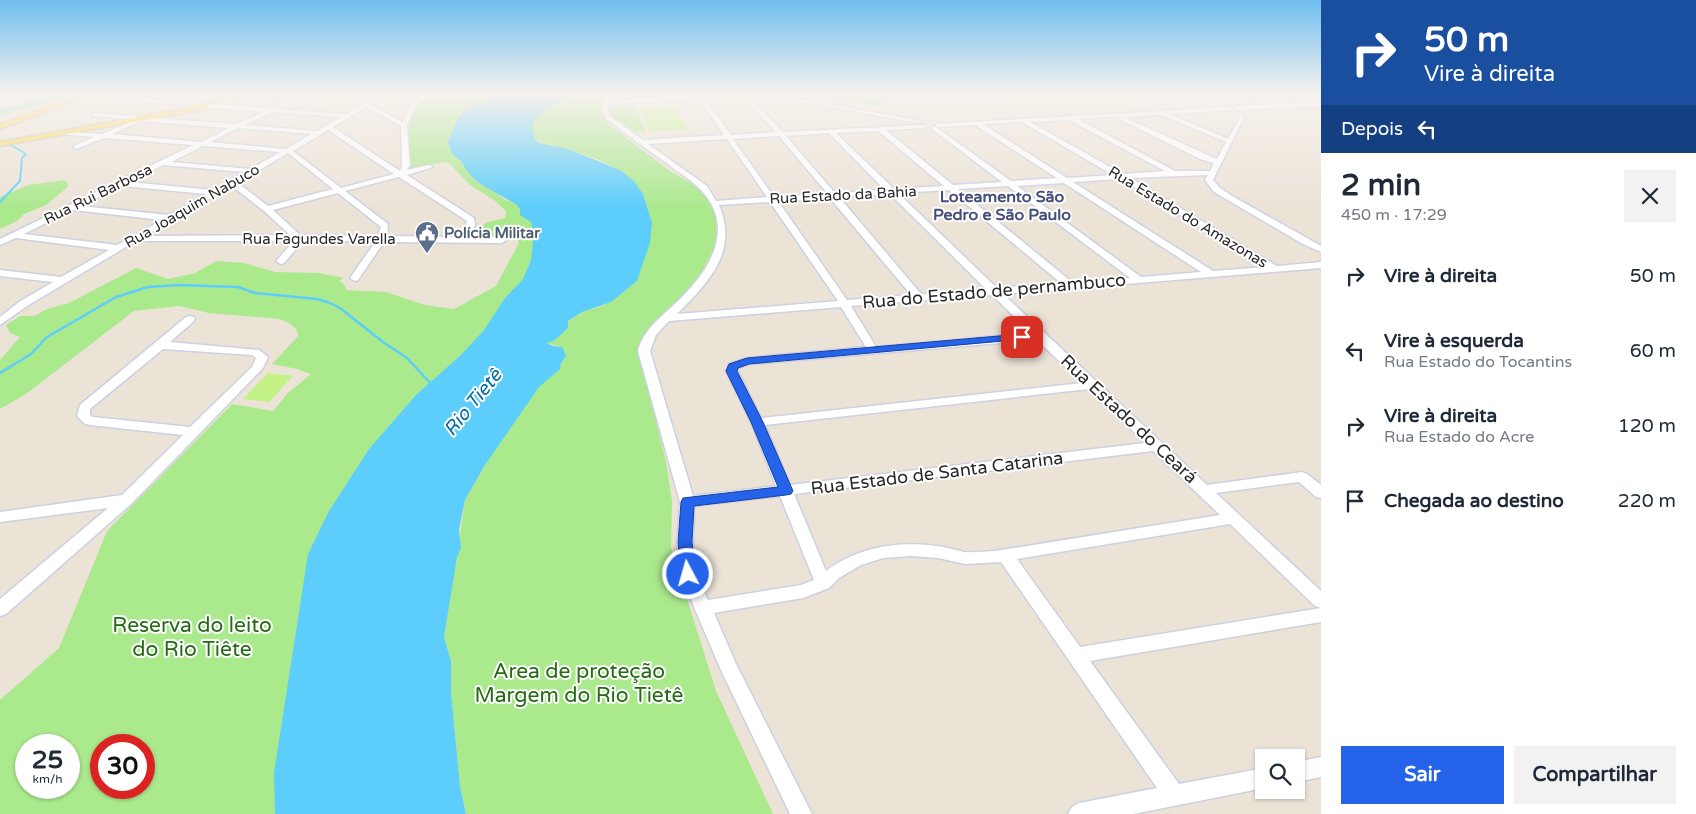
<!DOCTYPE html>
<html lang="pt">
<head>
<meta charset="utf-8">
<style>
  body { margin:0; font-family:"Varela Round",sans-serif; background:#f2f2f3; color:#1f2937; height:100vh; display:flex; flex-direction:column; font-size:19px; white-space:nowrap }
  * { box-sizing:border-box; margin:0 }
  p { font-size:16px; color:#747a83 }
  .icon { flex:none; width:28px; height:28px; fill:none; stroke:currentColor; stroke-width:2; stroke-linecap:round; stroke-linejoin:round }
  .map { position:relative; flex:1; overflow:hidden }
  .side { display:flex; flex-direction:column; background:#fff; width:375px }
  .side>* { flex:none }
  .hud { background:#1a4fa0; color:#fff; overflow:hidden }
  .fabs { position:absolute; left:1255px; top:749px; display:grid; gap:10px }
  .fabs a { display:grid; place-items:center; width:50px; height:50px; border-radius:0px; background:#fff; box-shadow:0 1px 4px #0004; font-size:25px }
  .speed { position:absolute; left:15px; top:734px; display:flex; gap:10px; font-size:25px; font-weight:700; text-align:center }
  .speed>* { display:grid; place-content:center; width:65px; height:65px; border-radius:50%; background:#fff; box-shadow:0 1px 4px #0004; line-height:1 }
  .speed small { font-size:12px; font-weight:400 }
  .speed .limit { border:8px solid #d22; background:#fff; color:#111 }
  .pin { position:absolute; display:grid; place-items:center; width:42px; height:42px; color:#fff; margin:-21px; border-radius:10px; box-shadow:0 2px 8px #0006 }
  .me { position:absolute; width:55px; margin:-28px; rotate:354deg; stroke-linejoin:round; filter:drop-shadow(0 0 4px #0008) }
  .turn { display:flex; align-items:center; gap:18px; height:105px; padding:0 20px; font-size:22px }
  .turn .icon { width:65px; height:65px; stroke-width:2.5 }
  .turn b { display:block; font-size:35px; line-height:42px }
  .then { display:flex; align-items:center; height:48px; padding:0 20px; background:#0003; gap:10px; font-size:19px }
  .round { display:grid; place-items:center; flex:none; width:52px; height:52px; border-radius:0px; background:#f2f2f3 }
  .overview { display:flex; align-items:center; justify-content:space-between; height:85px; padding:0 20px }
  h1 { font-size:30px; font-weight:700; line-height:38px }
  .cta { display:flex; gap:10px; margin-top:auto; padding:10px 20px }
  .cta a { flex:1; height:58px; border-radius:0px; background:#2563eb; color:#fff; font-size:20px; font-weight:700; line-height:58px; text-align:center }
  .cta a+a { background:#f2f2f3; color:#1f2937 }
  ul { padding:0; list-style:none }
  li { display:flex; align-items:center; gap:15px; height:75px; padding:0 20px }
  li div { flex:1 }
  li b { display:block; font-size:19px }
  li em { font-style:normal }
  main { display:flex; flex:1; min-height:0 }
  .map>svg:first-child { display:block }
  .green { fill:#abe98d; fill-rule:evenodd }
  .pitch { fill:#c3f287 }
  .water { fill:#5dcefb }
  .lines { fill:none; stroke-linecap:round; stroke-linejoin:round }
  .stream-far1 { stroke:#5dcefb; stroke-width:2 }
  .stream { stroke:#5dcefb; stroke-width:2.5 }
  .minor-casing { stroke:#ccd0e3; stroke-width:3 }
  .major-casing { stroke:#c7c7c7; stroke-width:3 }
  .minor { fill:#fff; fill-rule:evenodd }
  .major { fill:#ffd749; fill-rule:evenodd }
  .route { fill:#2563eb; stroke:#184099 }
  .labels { text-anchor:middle; stroke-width:4; stroke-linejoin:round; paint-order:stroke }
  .far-street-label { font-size:15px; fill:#282828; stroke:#fff }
  .far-service-label { font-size:15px; font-weight:bold; fill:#4e5e75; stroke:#fff; text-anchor:start }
  .far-quarter-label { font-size:16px; font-weight:bold; fill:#444d7c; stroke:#fff }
  .street-label { font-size:18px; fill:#282828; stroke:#fff }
  .water-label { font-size:19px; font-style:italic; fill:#0068a3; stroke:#fff }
  .near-park-label { font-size:21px; fill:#236a12; stroke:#fff }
</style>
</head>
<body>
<main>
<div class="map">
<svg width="1321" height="814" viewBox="0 0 1321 814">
  <rect width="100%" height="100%" fill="#ece3d7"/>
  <path class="green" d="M432,94H501L478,103L459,116L448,142L470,175L479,183L494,191L504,199L552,221L312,814H0V700L59,648L107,531L232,404L273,411L287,394L311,374L297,369L272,364L298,336L297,330L289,323L279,319L209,313L179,306L134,311L26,394L0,409V360L20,337L10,333L6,325L20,316H34L47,309L69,303L136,268L168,279L195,273L216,261L244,263L275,272L319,273L344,278L339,281L344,284L346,290L386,292L425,305L454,309L496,286L519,243L515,236L478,235L485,223L505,218L506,211L494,200L470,185L449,163L442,162L408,170L409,125L418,101ZM26,745H69V788H26ZM101,745H144V788H101Z
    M571,94H607L605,96L600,110L608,124L670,171L700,188L711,204L716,219L717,242L699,278L678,300L691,302L648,343L645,377L666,462L672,501L671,548L716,691L773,814H466L460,786L451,692V661L444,637L465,500L485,465L562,347L546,343C557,333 567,321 580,313C588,308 601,309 608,302C636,275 659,247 647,207C641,190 630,176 614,167C590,154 562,149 535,140C534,136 532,132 532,128C533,113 559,101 571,94Z
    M849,95L876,96L881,101L880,107L846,101Z
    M51,96L65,98L0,116V110Z
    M636,107L646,131L631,132L615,121L609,109Z
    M65,180L69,186L46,205L24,214L17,221L0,229V197L28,185Z"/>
  <path class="pitch" d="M675,106L688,129L650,131L640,108Z
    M268,373L293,376L269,402L243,399Z"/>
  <path class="water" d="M501,94H570L546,109L534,121L532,126L535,140L540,143L568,149L620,170L634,181L643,194L652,223L650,243L637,281L611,302L582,312L568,321V328L555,340L547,343L553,346L562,347L566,356L561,363L560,369L539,387L485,465L465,500L459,530L461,548L457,557L444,637L451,661V692L460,786L466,814H275L274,773L308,554L329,511L369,449L416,395L462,354L484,330L505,298L523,279L531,260L534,233L531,222L520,215V209L517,205L479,183L470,175L460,160L452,154L448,142L459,116L478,103Z"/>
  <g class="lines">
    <path class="stream-far1" d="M0,112L58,96
      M0,142L11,145L26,154L22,158L20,181L0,202"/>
    <path class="stream" d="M0,373L31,354L47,337L116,297L148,287L179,285L238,287L255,293L317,299L330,303L340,308L383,342L407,358L432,385"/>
    <g class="minor-casing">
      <path id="minor" d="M38,94H49L0,108V104Z
        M52,94H84L270,108L299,94H307L278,109L347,114L381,94H389L371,105L403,122C410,107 414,94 433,94L418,102L407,125L410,165L407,170L429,165L433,167L407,175L474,218L475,224L471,237H502L506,240L502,243L384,242L358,280L355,281L350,278L376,241H303L284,263L281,264L276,261L294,241H136L27,306L0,325V317L19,302L53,282L0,276V270L61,277L109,250L16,238L0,245V239L193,145L104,138L76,149L73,147L74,146L94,137L59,134L57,133V131L102,134L135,120L93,116L92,115L95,113L236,124L263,112ZM367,107L401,126L402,165L400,171L333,127ZM272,112L341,117L317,131L245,125ZM141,121L229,128L201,142L112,134ZM238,128L311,134L286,149L210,142ZM328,130L394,174L341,188L293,151ZM203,146L280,152L251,169L171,162ZM288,153L333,189L268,206L238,183ZM163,165L244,172L213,190L130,182ZM399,177L467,221L462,237L387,236L388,224L345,191ZM122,186L206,194L169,215L81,206ZM232,186L264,211L290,235L145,236ZM338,193L381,227L378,236L300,235L273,210ZM73,210L162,220L117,245L24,234Z
        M609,94H616L611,100L702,94L731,135L776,132L740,94H747L783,132L925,125V127L923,128L886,130L953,185L1002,182L932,129V127H936L1011,181L1057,178L975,125L938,127L936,126V124L1230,107L1232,110L1170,114L1228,139L1241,115H1245L1213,180L1220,188L1232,196L1321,246V252L1303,244L1214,192L1205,180L1208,175L1130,178L1277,266L1321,262V268L1003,294L1207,485L1302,472L1307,474L1321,485V498L1316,497L1299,482L1216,493L1321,591V608L1315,606L1230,524L1017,559L1080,647L1321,608V622L1090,661L1179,784L1264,768V788L1133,814H1068L1072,807L1079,803L1157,788L1001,562L965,564L938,558L911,556L883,558L861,565L839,578L829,588L803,598L714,613L736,664L812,814H790L720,668L680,574L677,543L680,502L638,351C644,327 667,313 683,296C712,267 735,226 701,190C691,179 676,171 665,162C645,148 626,134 607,119C600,109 602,103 609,94ZM699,99L724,135L643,140L611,117L608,112L609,104ZM1162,115L1226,142L1217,159L1124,117ZM1115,117L1200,159L1214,163L1210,171H1175L1078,119ZM1069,120L1165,171L1123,174L1030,122ZM1022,122L1113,175L1067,178L983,124ZM878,131L944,186L894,189L836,133ZM829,133L885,190L835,193L786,136ZM779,136L827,193L774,197L733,139ZM727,139L767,197L716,201L707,186L648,144ZM1121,179L1265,267L1213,271L1073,182ZM1064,183L1201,272L1141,277L1017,186ZM1008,186L1130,278L1072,282L958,189ZM949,190L1061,283L997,288L898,193ZM890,194L986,289L921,294L839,197ZM830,198L911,295L847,300L778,201ZM770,202L838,301L677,314C708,283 739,252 719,205ZM992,295L1031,333L876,347L851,306ZM841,307L866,347L747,358L729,364L726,371L751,422L776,486L693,496L650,351L656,335L669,321ZM1037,340L1082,383L761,418L738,371V368L749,364ZM1089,389L1145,443L790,485L765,425ZM1153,451L1220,515L995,551C985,551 974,553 964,552C955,550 946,547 937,546C898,541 858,547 826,571L794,494ZM780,496L814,580L801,585L708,600L696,574L693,543L694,506Z
        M758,94H774L921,121L918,123Z
        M1321,102V106L1236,110L1233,108L1236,106Z
        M190,316L194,317L195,319L194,321L170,342L259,350L268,357L263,368L131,504L6,614L0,616V599L108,508L0,522V512L122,495L183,435L90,425L85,424L77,416L80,405L186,317ZM163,349L252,355L256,358L252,367L190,427L93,417L90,415V409Z
        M1321,757V777L1296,782V762Z"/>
    </g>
    <g class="major-casing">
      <path id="major" d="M84,94H95L0,129V124Z
        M227,94H237L195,111L0,146V142L193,107Z
        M1312,94H1321V99L1313,95Z"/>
    </g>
    <use href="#minor" class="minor"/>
    <use href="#major" class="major"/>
  </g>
  <linearGradient id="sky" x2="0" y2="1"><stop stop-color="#70bef0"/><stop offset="0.45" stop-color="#f6f2ed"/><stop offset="1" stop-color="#f6f2ed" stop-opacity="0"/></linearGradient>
  <rect width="1321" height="208" fill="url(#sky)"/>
  <path class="route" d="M1022,334L1027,337L1025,339L749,364L738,368L737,371L763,422L793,491L791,494L786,495L694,506L692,542L696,574L694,578L688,580L683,578L681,574L678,542L681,502L683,498L778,487L751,422L726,371L729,364L747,358Z"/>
  <defs>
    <g id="civic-pin" transform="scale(1.25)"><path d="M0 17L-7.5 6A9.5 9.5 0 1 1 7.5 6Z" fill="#5c6f8a" stroke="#fff"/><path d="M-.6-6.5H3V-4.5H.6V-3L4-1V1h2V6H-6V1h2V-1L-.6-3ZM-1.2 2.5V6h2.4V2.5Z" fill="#fff"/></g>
  </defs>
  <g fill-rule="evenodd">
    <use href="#civic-pin" x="427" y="233"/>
  </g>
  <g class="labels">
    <g class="far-street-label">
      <text transform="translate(98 194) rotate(-26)" y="5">Rua Rui Barbosa</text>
      <text transform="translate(843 195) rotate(-3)" y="5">Rua Estado da Bahia</text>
      <text transform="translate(192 206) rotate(-30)" y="5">Rua Joaquim Nabuco</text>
      <text transform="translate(1188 217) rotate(31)" y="5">Rua Estado do Amazonas</text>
      <text x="319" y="244">Rua Fagundes Varella</text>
    </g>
    <g class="far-service-label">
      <text x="444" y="238">Polícia Militar</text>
    </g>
    <g class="far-quarter-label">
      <text x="1002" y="202">Loteamento São<tspan x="1002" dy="18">Pedro e São Paulo</tspan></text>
    </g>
    <g class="street-label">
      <text transform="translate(994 291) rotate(-5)" y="6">Rua do Estado de pernambuco</text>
      <text transform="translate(1129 419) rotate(43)" y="6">Rua Estado do Ceará</text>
      <text transform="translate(937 473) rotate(-7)" y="6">Rua Estado de Santa Catarina</text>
    </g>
    <g class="water-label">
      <text transform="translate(472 402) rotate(-51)" y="7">Rio Tietê</text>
    </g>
    <g class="near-park-label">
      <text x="192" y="632">Reserva do leito<tspan x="192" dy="24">do Rio Tiête</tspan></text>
      <text x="579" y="678">Area de proteção<tspan x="579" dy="24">Margem do Rio Tietê</tspan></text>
    </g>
  </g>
</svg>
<div class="fabs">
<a><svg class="icon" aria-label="search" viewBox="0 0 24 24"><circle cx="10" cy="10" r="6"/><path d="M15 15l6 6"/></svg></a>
</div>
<div class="speed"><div>25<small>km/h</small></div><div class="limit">30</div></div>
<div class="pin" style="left:1022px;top:337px;background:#d93025"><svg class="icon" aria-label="arrive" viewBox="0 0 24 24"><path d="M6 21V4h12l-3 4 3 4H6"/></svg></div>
<svg class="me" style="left:688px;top:574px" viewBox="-20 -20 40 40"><circle r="17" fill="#2563eb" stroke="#fff" stroke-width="3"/><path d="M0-11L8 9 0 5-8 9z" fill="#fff"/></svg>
</div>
<section class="side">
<div class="hud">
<div class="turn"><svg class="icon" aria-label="right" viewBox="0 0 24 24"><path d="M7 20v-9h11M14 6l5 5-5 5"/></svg><div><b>50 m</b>Vire à direita</div></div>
<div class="then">Depois<svg class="icon" aria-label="left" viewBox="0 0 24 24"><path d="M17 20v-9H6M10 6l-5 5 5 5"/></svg></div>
</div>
<div class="overview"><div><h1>2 min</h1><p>450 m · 17:29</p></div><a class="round"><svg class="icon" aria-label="close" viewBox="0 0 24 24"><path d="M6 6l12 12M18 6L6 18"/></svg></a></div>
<ul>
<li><svg class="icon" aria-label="right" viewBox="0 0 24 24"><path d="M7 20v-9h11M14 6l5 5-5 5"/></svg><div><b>Vire à direita</b></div><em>50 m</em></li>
<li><svg class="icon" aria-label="left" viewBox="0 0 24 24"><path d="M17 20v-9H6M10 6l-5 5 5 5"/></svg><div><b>Vire à esquerda</b><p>Rua Estado do Tocantins</p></div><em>60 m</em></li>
<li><svg class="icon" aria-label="right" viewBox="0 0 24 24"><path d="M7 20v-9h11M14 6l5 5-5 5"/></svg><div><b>Vire à direita</b><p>Rua Estado do Acre</p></div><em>120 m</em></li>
<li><svg class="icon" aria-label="arrive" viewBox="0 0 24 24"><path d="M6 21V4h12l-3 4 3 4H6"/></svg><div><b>Chegada ao destino</b></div><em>220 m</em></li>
</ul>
<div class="cta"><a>Sair</a><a>Compartilhar</a></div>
</section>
</main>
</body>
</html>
